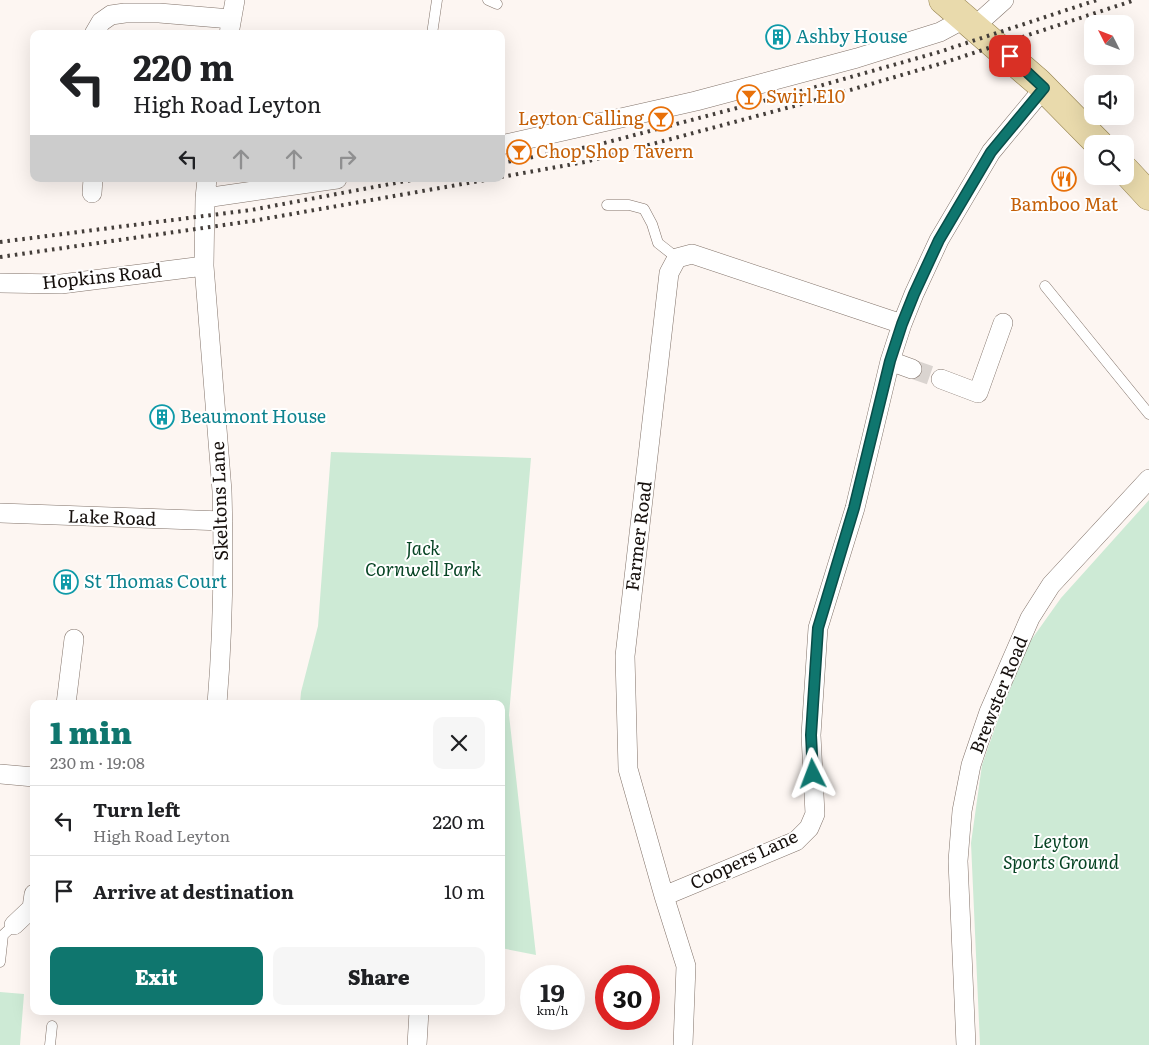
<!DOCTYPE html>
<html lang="en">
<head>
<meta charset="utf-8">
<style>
  body { margin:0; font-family:Literata,serif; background:#f6f6f6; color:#202124; height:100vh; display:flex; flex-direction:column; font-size:19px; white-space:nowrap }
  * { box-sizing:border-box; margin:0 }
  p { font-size:16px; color:#757577 }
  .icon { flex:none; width:28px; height:28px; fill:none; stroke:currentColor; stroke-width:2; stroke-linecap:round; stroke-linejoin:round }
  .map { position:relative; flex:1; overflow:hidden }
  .side { position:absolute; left:30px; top:700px; width:475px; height:315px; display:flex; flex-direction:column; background:#fff; border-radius:10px; box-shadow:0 5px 20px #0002 }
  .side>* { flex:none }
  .hud { position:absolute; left:30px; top:30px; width:475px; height:152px; border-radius:10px; box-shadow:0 5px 20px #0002; background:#fff; color:#202124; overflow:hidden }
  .needle { width:32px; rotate:312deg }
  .controls { position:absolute; left:1084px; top:15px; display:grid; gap:10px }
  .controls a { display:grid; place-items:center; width:50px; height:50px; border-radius:10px; background:#fff; box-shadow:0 5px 20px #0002; font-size:25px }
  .speed { position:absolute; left:520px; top:965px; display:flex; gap:10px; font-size:25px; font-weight:700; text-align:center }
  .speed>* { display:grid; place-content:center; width:65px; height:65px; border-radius:50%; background:#fff; box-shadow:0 5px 20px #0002; line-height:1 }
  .speed small { font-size:12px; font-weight:400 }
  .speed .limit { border:8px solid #d22; background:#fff; color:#111 }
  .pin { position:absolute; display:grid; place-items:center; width:42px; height:42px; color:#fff; margin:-21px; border-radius:10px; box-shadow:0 2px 8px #0006 }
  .me { position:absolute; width:55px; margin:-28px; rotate:357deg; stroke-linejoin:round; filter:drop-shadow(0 0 4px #0008) }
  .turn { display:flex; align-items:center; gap:18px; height:105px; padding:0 20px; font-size:22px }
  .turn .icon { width:65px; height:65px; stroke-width:2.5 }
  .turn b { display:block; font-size:35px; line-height:42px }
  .lanes { display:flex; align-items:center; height:48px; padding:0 20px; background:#0003; justify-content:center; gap:25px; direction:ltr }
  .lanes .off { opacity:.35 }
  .round { display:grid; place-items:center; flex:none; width:52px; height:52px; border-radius:10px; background:#f6f6f6 }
  .head { display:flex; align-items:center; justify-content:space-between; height:85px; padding:0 20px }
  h1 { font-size:30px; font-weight:800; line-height:38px; color:#0f766e }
  .primary-button { display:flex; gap:10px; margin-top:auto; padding:10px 20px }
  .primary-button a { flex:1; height:58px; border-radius:10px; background:#0f766e; color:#fff; font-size:20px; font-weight:800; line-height:58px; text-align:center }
  .primary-button a+a { background:#f6f6f6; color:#202124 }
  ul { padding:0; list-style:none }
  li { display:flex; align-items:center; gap:15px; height:70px; padding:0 20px; border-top:1px solid #e0e0e0 }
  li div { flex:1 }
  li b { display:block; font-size:19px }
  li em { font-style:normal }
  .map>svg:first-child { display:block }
  .green { fill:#cdead5 }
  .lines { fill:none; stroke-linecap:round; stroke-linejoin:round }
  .street-tunnel { stroke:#dad4d0; stroke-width:19; stroke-dasharray:19 9; stroke-linecap:butt }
  .lane-casing { stroke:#82736a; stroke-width:11 }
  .street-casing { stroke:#82736a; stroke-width:20 }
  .primary-casing { stroke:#958350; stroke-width:29 }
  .lane { stroke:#fff; stroke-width:10 }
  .street { stroke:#fff; stroke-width:19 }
  .primary { stroke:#e9daac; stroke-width:28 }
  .rail { stroke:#443e3a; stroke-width:4; stroke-dasharray:2.5 5; stroke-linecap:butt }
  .route-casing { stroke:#0a4d48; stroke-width:12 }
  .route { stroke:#0f766e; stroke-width:9 }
  .labels { text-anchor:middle; stroke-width:4; stroke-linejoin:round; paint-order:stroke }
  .culture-label { font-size:18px; fill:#0d838f; stroke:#fff; text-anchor:start }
  .food-label { font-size:18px; fill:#c56008; stroke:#fff; text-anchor:start }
  .street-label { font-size:18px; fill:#16100d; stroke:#fff }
  .park-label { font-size:18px; font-style:italic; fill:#074424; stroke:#fff }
</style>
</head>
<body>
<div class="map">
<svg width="1149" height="1045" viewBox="0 0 1149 1045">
  <rect width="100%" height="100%" fill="#fdf6f2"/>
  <path class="green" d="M331,452L531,458L509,715L536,955L501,948V704H300L301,692L318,626Z
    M1149,500V1045H980L971,843L982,765L1003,705L1029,643L1061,598Z
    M0,992L24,994L20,1045H0Z"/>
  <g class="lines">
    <path class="street-tunnel" d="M912,369L941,379"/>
    <g class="lane-casing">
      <path id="lane" d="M488,0L497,4
        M432,34L437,0
        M607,205H629L644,209L652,224L658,243L677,258
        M1045,286L1149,414
        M0,962L3,935L14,925
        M50,1045L52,1026"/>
    </g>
    <g class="street-casing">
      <path id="street" d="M975,26L1004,0
        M94,34L101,22L111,15L125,13H159L231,19
        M229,34L235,0
        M501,145L696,101L857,58L940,32L966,18
        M207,179L205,198L204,266L222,491C224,562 223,633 217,704
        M92,193L93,179
        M205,198L337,179
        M0,283L61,284L204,266
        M890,361L912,369
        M941,379L978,393L1003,323
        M0,513L223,521
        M66,704L74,639
        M0,774L34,777
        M664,896L796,841L809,828L815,814L811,735L818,628L855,508L890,361L902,324L914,294L939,240L991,152L1044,88
        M14,925L32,908L34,894
        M417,1045L419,1011
        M683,1045L686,966L664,896L628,769L625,656L669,273L677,258L692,254L902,324
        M966,1045L958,861L962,811L971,765L989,712L1030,618L1051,585L1149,479"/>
    </g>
    <g class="primary-casing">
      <path id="primary" d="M943,0L1038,82L1099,144
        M1125,170L1149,196"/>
    </g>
    <use href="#lane" class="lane"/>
    <use href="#street" class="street"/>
    <use href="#primary" class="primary"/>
    <path class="rail" d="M501,163L593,146L805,90L939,52L1097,0
      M501,177L585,162L809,102L943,63L1135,0
      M0,242L251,210L417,179
      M0,257L252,221L491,179"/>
  </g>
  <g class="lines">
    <g class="route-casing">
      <path id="route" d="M813,774L811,735L818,628L854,508L890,361L902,324L914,294L939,240L991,152L1044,88L1010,56"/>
    </g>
    <use href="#route" class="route"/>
  </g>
  <defs>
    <g id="building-ring" transform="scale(1.25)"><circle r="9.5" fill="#fff" stroke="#0f9aa8" stroke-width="1.5"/><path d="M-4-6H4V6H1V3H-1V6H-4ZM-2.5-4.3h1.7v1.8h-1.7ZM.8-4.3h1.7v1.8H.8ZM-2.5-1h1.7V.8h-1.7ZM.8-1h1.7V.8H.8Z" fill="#0f9aa8"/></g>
    <g id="bar-ring" transform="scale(1.25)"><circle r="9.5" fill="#fff" stroke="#e8710a" stroke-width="1.5"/><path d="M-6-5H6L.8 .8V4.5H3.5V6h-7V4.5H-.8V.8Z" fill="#e8710a"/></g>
    <g id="restaurant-ring" transform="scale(1.25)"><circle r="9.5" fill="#fff" stroke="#e8710a" stroke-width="1.5"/><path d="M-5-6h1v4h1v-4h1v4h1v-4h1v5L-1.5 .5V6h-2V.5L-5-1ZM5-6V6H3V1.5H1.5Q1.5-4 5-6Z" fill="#e8710a"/></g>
  </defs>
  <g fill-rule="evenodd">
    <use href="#building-ring" x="778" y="37"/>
    <use href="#bar-ring" x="749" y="97"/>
    <use href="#bar-ring" x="661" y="119"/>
    <use href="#bar-ring" x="519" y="152"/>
    <use href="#restaurant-ring" x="1064" y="179"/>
    <use href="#building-ring" x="162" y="417"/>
    <use href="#building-ring" x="66" y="582"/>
  </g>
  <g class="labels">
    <g class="culture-label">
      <text x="796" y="43">Ashby House</text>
      <text x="180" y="423">Beaumont House</text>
      <text x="84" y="588">St Thomas Court</text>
    </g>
    <g class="food-label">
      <text x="766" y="103">Swirl E10</text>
      <text x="644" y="125" text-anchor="end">Leyton Calling</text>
      <text x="536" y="158">Chop Shop Tavern</text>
      <text x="1064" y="211" text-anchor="middle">Bamboo Mat</text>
    </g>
    <g class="street-label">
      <text transform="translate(102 277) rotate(-6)" y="6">Hopkins Road</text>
      <text transform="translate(220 501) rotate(-92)" y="6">Skeltons Lane</text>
      <text transform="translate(112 518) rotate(2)" y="6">Lake Road</text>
      <text transform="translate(639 536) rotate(-83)" y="6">Farmer Road</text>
      <text transform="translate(999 695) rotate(-68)" y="6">Brewster Road</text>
      <text transform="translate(744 860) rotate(-25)" y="6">Coopers Lane</text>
    </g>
    <g class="park-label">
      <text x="423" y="555">Jack<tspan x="423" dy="21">Cornwell Park</tspan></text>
      <text x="1061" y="848">Leyton<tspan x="1061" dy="21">Sports Ground</tspan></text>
    </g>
  </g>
</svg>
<div class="controls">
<a><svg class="needle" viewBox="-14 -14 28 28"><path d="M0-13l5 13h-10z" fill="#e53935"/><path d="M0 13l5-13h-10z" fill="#757577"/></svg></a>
<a><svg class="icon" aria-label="sound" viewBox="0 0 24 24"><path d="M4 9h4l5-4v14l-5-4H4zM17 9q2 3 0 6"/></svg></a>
<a><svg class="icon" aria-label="search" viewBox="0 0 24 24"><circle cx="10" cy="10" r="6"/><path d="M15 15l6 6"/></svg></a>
</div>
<div class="speed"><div>19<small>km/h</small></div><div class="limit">30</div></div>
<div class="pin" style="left:1010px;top:56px;background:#d93025"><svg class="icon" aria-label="arrive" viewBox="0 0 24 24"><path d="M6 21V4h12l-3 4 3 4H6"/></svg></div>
<svg class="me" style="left:813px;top:774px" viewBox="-20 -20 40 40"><path d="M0-17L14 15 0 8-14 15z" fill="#0f766e" stroke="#fff" stroke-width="4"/></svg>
<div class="hud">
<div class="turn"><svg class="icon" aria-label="left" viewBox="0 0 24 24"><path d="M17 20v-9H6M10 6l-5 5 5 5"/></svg><div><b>220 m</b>High Road Leyton</div></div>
<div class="lanes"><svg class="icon" aria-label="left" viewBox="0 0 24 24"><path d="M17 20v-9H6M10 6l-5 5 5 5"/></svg><svg class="icon off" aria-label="ahead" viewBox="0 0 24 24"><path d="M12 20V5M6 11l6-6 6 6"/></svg><svg class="icon off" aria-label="ahead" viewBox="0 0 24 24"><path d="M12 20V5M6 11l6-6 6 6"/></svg><svg class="icon off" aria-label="right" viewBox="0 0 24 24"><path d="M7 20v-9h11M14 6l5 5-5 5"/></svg></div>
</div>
<section class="side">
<div class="head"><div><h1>1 min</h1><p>230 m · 19:08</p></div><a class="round"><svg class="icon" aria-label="close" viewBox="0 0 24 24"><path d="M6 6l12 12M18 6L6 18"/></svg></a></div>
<ul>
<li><svg class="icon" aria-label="left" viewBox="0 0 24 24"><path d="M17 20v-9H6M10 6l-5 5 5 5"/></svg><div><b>Turn left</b><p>High Road Leyton</p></div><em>220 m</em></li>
<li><svg class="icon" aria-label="arrive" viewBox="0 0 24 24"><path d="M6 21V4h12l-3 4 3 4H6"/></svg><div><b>Arrive at destination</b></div><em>10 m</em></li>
</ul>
<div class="primary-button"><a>Exit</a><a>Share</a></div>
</section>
</div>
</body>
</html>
